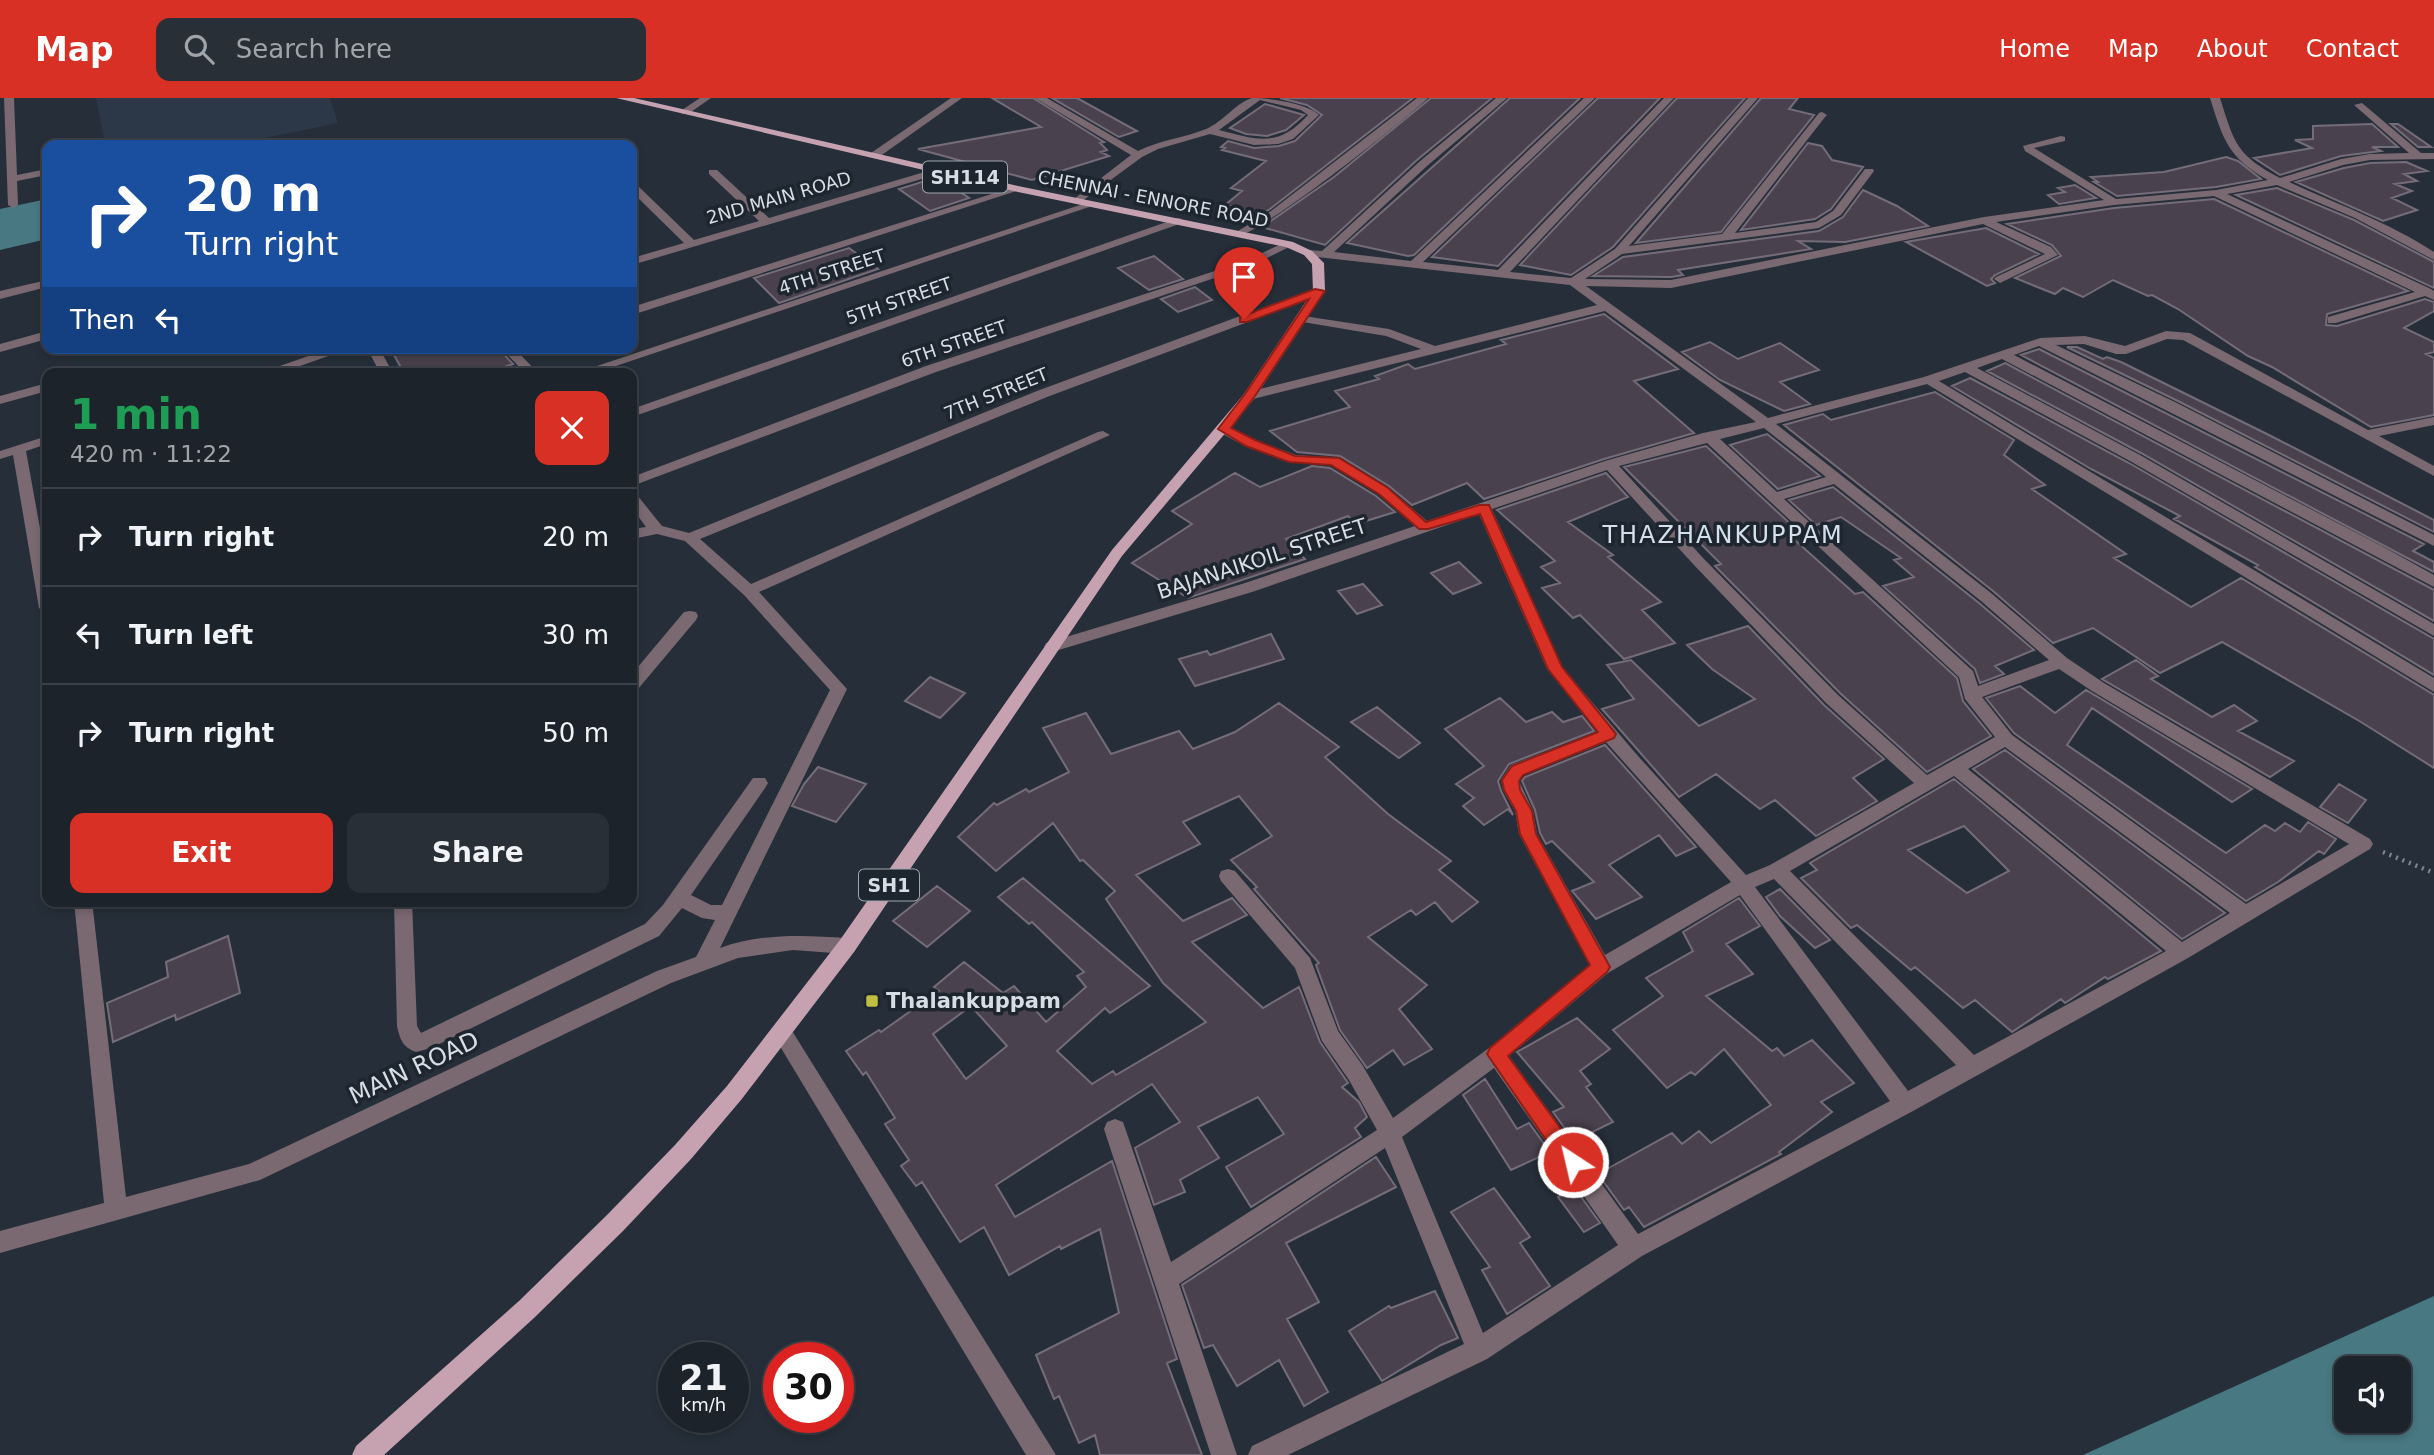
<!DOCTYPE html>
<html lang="en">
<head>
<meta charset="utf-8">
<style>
  body { margin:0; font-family:"DejaVu Sans",sans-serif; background:#292f37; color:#f1f3f6; height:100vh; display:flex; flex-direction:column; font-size:26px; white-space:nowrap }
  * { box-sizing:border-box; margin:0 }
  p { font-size:23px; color:#a0a4a9 }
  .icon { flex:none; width:38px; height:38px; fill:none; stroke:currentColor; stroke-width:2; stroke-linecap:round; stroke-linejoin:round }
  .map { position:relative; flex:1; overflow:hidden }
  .sheet { position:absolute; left:42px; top:270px; width:595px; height:539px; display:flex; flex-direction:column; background:#1c232b; border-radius:14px; box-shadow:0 4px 10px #0003,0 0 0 2px #3a4047 }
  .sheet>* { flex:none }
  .banner { position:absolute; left:42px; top:42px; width:595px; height:214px; border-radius:14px; box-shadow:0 4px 10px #0003,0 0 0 2px #3a4047; background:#1a4fa0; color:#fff; overflow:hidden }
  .controls { position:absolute; left:2334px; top:1258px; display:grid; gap:14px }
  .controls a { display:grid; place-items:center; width:77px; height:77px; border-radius:14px; background:#1c232b; box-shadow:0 4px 10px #0003,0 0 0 2px #3a4047; font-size:35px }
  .speed { position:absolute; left:658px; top:1244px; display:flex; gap:14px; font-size:35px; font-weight:700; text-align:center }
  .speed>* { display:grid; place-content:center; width:91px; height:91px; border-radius:50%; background:#1c232b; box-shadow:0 4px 10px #0003,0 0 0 2px #3a4047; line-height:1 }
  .speed small { font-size:18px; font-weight:400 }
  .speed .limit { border:10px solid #d22; background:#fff; color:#111 }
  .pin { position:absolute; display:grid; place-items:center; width:60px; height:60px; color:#fff; margin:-72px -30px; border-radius:50% 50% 50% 0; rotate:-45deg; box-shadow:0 0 7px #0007 }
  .pin .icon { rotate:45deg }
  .me { position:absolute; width:77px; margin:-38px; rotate:325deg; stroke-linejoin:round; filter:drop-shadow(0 0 5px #0008) }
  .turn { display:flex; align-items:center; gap:24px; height:147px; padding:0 28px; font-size:32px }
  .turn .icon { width:91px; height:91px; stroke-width:2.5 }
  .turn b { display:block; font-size:49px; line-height:60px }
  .then { display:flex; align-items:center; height:66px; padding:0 28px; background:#0003; gap:14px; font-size:26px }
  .round { display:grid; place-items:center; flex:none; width:74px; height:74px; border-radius:14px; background:#292f37 }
  .summary { display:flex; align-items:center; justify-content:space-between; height:119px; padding:0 28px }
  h1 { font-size:42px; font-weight:600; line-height:52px; color:#1e9e55 }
  .action { display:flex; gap:14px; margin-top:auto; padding:14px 28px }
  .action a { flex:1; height:80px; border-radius:14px; background:#d93025; color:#fff; font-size:28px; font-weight:600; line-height:80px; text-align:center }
  .action a+a { background:#292f37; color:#f1f3f6 }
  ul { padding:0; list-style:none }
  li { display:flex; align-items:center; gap:21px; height:98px; padding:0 28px; border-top:2px solid #3a4047 }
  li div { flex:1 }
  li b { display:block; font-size:26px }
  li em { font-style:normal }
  header { display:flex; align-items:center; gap:42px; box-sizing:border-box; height:98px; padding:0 35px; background:#d93025; color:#fff }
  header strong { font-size:33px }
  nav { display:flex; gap:38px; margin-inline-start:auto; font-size:24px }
  .search { width:490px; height:63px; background:#292f37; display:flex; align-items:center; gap:18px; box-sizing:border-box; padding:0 24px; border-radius:14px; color:#a0a4a9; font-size:26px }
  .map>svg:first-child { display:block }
  .built { fill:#2c3848 }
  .water { fill:#487882; fill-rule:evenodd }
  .building { fill:#49414d; stroke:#756c79; stroke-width:2; fill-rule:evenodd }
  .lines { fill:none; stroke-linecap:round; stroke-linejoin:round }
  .path { stroke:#808790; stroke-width:4.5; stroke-dasharray:2 5; stroke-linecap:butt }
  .minor { fill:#7a6970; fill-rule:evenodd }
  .major { fill:#c6a2b1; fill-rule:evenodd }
  .route { fill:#d93025; stroke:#8d1f18; stroke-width:2 }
  .poi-dot { fill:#bfbe41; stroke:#1d252f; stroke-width:2.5 }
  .labels { text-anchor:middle; stroke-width:7; stroke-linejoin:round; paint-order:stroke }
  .far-street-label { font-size:18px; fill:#d7dde4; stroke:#1d252f }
  .shield { fill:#1d252f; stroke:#9fa6ae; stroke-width:2 }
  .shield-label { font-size:19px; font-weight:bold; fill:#d7dde4 }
  .street-label { font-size:21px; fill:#d7dde4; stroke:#1d252f }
  .poi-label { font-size:21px; font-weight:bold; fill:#d7dde4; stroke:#1d252f; text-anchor:start }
  .quarter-label { font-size:24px; letter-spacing:2px; fill:#d5e0ee; stroke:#1d252f }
  .near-street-label { font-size:24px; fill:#d7dde4; stroke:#1d252f }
</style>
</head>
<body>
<header>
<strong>Map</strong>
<div class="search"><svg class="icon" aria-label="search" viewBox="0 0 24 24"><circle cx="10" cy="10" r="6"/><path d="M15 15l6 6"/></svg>Search here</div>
<nav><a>Home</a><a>Map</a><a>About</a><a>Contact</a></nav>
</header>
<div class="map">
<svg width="2434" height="1357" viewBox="0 0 2434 1357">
  <rect width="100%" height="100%" fill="#262f39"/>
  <path class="built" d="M96,0H330L338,25L231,47H105Z"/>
  <path class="water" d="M47,101V141L0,152V111Z
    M2434,1198V1357H2083ZM2347,1270H2399V1323H2347Z"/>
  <path class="building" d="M992,0H1033L1104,44L1100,45L1107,52L1101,54L1109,58L1032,82L918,51L1041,29Z
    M1052,0H1077L1137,33L1119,39Z
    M1280,0H1413L1270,111L1246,125L1241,124L1253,114L1225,107L1242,93L1231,90L1266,63L1222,52L1225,50L1221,49L1228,43L1254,50L1279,48L1295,43L1322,17L1307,7Z
    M1431,0H1492L1417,62L1325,147L1262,129L1334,79Z
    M1510,0H1580L1414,157L1408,158L1347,145Z
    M1598,0H1660L1498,168L1432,159Z
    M1677,0H1745L1613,149L1571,177L1520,167Z
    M1761,0H1798L1789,11L1814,17L1721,134L1636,145Z
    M1265,6L1304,17L1286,32L1267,38L1246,36L1230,30Z
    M2372,26L2398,49H2372L2381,53L2341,58L2280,77L2254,60L2312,50L2295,42L2313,41V28Z
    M2391,26H2398L2431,49H2418Z
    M1808,45L1822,48L1832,62L1863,69L1831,111L1815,121L1741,132Z
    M2226,59L2238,63L2261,81L2216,89L2117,98L2094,84H2098L2091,79L2164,74Z
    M2406,64L2427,73L2404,76L2417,83L2395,86L2412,93L2392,100L2417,112L2383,123L2296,84L2344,70L2370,65Z
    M938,79L969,100L930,113L899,91Z
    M2075,87L2096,100L2059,106L2048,97L2065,94L2058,90Z
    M2277,90L2354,122L2434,164V190L2236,97Z
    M1863,92L1897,108L1928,128L1845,144L1798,143L1811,151L1678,172L1683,177L1671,179L1593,178L1623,159L1819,133L1843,119Z
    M2214,101L2408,193L2327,216L2326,227L2337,228L2425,201L2434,204V213L2404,230L2434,244V254L2426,256L2434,260V317L2371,329L2272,269L2248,258L2178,211L2152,197L2148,198L2113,182L2083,199L2063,190L2055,196L2015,180L2061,158L2052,147L2007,126L2114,110Z
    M1986,130L2039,156L1995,177L1991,181L1995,185L1987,188L1906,144Z
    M849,150L878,171L779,205L754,180Z
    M1154,158L1183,181L1149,192L1118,170Z
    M1195,189L1212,202L1178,214L1161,201Z
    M1604,216L1678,271L1634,283L1694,335L1604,361L1484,401L1467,385L1412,407L1389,388L1340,358L1297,354L1270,333L1350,309L1335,293L1379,281L1375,278L1408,266L1415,271L1506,246L1501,242Z
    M1710,244L1738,261L1780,245L1819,272L1780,284L1810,306L1784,313L1720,282L1682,254Z
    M2067,249H2077L2103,261L2107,259L2121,264L2271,338L2434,422V434L2178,303Z
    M390,250H498L513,266L486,275H404Z
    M2039,251L2424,446L2413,453L2434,464V474L2021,257Z
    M2005,265L2434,492V523L2141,355L1987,273Z
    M1970,280L2129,365L2434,541V577L2255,469L2258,467L2174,421L2180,418L2091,371L1952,288Z
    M1935,294L2014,342L2004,357L2045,387L2032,391L2126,456L2114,460L2191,509L2241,480L2434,597V670L2361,624L2222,544L2160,575L2093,530L2053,545L1993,493L1784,327L1823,316L1831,322Z
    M1767,336L1820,378L1778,391L1730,347Z
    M1706,348L1797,432L1787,435L1855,496L1863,494L1957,580L1963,603L1991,638L1927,674L1840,595L1715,468L1721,466L1624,369Z
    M1312,368L1330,370L1376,398L1395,414L1356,426L1348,418L1286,441L1305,461L1188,500L1132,465L1192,426L1172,413L1235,375L1260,389Z
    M1606,375L1628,399L1568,424L1613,457L1608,459L1661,504L1642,512L1675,545L1624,561L1580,517L1573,520L1542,490L1560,485L1541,469L1555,463L1497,412Z
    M1833,389L1979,505L2034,552L1995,568L2004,576L1980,585L1975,571L1883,488L1914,479L1894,462L1901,460L1841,419L1816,427L1789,402Z
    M1459,464L1481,485L1453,496L1431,475Z
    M1363,486L1382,507L1357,516L1338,493Z
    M1748,528L1824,607L1884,661L1853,680L1877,703L1816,738L1775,702L1760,711L1716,676L1679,699L1602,611L1634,601L1607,567L1631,562L1699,628L1755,601L1712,571L1687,547Z
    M1271,536L1284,561L1195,588L1179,561L1207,553L1210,557Z
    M2136,562L2158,578L2151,581L2212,619L2234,607L2257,623L2238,633L2294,663L2270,679L2102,581Z
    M930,579L965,595L940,620L905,603Z
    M2020,588L2055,615L2086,592L2252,691L2232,704L2092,610L2067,647L2226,755L2265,727L2275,733L2285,725L2300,734L2308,724L2336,741L2324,756L2319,753L2278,784L2246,803L2014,635L1986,600Z
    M1500,600L1526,624L1552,614L1563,624L1582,618L1594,633L1509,666L1498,683L1501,693L1513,717L1508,711L1484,727L1463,708L1474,700L1456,686L1484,668L1445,631Z
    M1279,605L1339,649L1325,659L1388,716L1451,763L1439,772L1478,804L1452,824L1435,804L1416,817L1411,812L1368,839L1427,887L1399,911L1432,951L1404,967L1393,952L1367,970L1340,932L1316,867L1319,865L1254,791L1257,789L1231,762L1272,738L1239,698L1183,724L1200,746L1136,777L1183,823L1232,800L1247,817L1192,844L1263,910L1299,889L1320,944L1348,985L1342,989L1359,1004L1367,1019L1355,1030L1361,1039L1251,1109L1226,1069L1284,1036L1258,999L1198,1029L1219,1060L1180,1082L1185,1094L1154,1107L1135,1050L1180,1024L1152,986L996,1087L1015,1119L1112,1063L1177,1261L1167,1265L1202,1357H1100L1095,1337L1079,1345L1059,1298L1054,1301L1036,1257L1119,1215L1100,1131L1061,1151L1060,1148L1009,1177L984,1129L960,1144L922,1084L916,1088L901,1068L909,1062L885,1026L895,1020L866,974L863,977L846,953L879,932L881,934L939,893L934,889L964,864L1003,895L1014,888L1046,924L1086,889L1077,878L1084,874L1032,824L1029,826L998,799L1023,780L1150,888L1110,915L1105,910L1057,953L1092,986L1113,973L1116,977L1206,924L1163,885L1106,801L1115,793L1083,762L1080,763L1053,725L996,773L958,739L994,705L997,707L1026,691L1029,694L1069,674L1043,630L1086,615L1111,656L1179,633L1193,651L1235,634ZM971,908L1007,948L966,981L933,936Z
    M1377,609L1420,645L1399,660L1351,624Z
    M1605,647L1696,749L1676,758L1659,737L1609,767L1642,799L1596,821L1572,793L1594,784L1552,743L1546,746L1540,735L1535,712L1522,683L1525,679Z
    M2005,652L2225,815L2182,841L1973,671Z
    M818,669L866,686L836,724L792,708L804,686Z
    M1954,681L2161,853L2108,881L2105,879L2065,905L2061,901L2012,934L1975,902L1963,910L1915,869L1911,872L1857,827L1851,830L1801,780L1817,772L1810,765ZM1964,728L2009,773L1967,795L1908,752Z
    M2339,686L2366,702L2348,725L2320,709Z
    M937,788L970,813L927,849L893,823Z
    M1780,791L1830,842L1815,850L1780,818L1766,799Z
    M1739,800L1760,828L1726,846L1753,876L1706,898L1772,953L1777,950L1784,958L1812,942L1854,985L1821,1004L1832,1014L1779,1054L1781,1056L1644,1129L1629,1109L1624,1112L1598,1076L1672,1035L1682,1046L1699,1033L1711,1045L1771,1007L1724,951L1695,977L1691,974L1667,990L1613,932L1663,898L1646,880L1693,853L1683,834Z
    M228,838L240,895L176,922L175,917L113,944L107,905L168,879L166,864Z
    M1577,920L1610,951L1580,973L1591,986L1586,989L1613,1024L1574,1043L1553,1014L1564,1009L1517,954Z
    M1485,981L1517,1031L1529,1025L1550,1054L1511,1072L1463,997Z
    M1376,1059L1396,1089L1286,1145L1319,1204L1287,1221L1328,1294L1304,1308L1279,1262L1237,1288L1213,1247L1204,1250L1182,1187Z
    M1574,1089L1600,1125L1584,1134L1558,1099Z
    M1494,1090L1530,1139L1520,1145L1550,1188L1507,1216L1482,1172L1490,1169L1451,1114Z
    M1435,1193L1458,1240L1441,1247L1382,1283L1349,1233L1389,1208L1391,1210Z"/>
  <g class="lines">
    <path class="path" d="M2383,754L2434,775"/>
    <path class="minor" d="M4,0H14L17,77L47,71V77L17,83L18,107L13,110L8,107Z
      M700,0H711L688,16H682V12Z
      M951,0H962L879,59H871V55Z
      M1035,0H1047L1138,53C1160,42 1184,40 1206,31C1223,24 1237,4 1252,0C1268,0 1307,5 1319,17L1293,41L1278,46L1254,47L1210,36L1158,51L1142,59L1078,106L1073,103L1074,101L1131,57ZM1260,2L1301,12L1308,17C1278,50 1258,42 1219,32Z
      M1417,0H1428C1408,20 1256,140 1238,137V133L1271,113Z
      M1496,0H1507L1427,68L1334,154L1411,163L1584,0H1595L1423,164L1498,172L1664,0H1674L1510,174L1571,180L1615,151L1748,0H1758L1629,148L1722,136L1819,15L1822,14L1827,17L1825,19L1735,135L1816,124L1833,113L1865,71H1873L1874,73L1841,117L1819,130L1622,156L1585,181L1671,182L1984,119L2104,102L2025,53L2023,48L2061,38L2065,39V43L2034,50L2116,101L2216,92L2268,82C2228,60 2223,41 2210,0H2220C2234,44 2236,57 2280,80L2341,61L2370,56L2409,55L2354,7L2362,5L2421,55H2434V61L2370,62L2343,67L2289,84C2339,107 2388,124 2434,154V162L2355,120L2277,87L2227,96L2431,191L2434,193V202L2425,198L2336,225H2328V219L2415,194L2214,98L2114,107L1996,124L2051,149L2058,157L2000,185L1994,181L1996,179L2045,156L1983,126L1671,190L1586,188L1768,320L1924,279L2040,240L2085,238L2125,248L2166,233L2190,235L2368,332L2434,319V327L2379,338L2434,368V378L2183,242L2167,241L2126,256H2116L2084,246L2056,247L2177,305L2434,437V448L2039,248L2014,257L2380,447L2434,477V489L2002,261L1977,270L2140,357L2434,526V538L2130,363L1965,274L1939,283L2434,580V594L1927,286L1776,326L1991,495L2067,560L2104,585L2370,741L2373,746L2370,751L2188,860L1913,1013L1642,1158L1487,1261L1288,1357H1248L1252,1348L1464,1246L1385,1050L1179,1186L1237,1357H1211L1104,1031L1107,1024L1115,1021L1123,1024L1171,1164L1377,1032L1349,982L1322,943L1295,870L1221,783L1219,778L1221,773L1228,771L1235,773L1310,860L1338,933L1363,968L1393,1020L1489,950L1590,867L1519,736L1515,713L1503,692L1501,682L1511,667L1598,634L1547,571L1479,416L1252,494L1052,554L1044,549L1046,545L1242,486L1415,428L1378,396L1331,367L1289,364L1245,348L1219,334V328H1229L1255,342L1296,357L1339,360L1388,390L1427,423L1605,363L1703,335L1756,324L1605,213L1249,302L1244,301V295L1421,251L1386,238L1297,223V217L1389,231L1435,248L1597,207L1570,187L1308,158L1302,155L1308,152L1322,153L1419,64ZM1764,330L1826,379L1777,394L1720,341ZM1707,345L1959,579L1965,601L1995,639L1927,677L1838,597L1704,461L1619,368ZM1607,372L1694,467L1826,605L1914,685L1770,767L1746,777L1638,658L1562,569L1492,411ZM1834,386L1981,503L2049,562L1978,588L1973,573L1784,401ZM2059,571L2092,593L2349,746L2246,806L2012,637L1982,599ZM1606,644L1731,784L1605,857L1537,736L1533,713L1519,683L1523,677ZM2005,649L2230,815L2182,844L1968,671ZM1954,678L2166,853L1974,957L1790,773ZM1774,781L1956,967L1908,993L1755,789ZM1740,797L1890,1003L1638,1136L1509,958L1608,875ZM1494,970L1618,1147L1483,1235L1402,1039Z
      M938,70L943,73L942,75L632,167V160L684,145L632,94V86L637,87L694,142L759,123L709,76V72H717L769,120Z
      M1014,89L1023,91L632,217V209Z
      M1089,104L1098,106L595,275H576Z
      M1178,120L1182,121V125L632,319V311Z
      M1285,144L1295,146L1253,167L936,274L632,388V379L926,268L1245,163Z
      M47,182V189L0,201V193Z
      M1319,189L1325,193L1323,196L1047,299L700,441L751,486L1098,334L1103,333L1110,337L759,494L847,591L720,850C762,835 804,837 847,840L854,842L857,848L854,854L847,856L793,852L738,860L671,885L260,1082L0,1155V1133L104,1105L74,803H92L126,1099L249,1066L657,873L696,859L715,822L702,820L682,810L659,838L431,950L416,954C402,949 400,941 397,928L394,803H412L417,928L421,935L645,826L663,807L753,680H765L768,685L765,690L691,797L711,807H722L830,592L744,497L685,443L657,436L632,441V431L646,429L632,410V396L637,397L662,428L689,435L1037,293Z
      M47,233V241L0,254V246Z
      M331,250H351L280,275H260Z
      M367,250H379L393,275H380Z
      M501,250H514L538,275H525Z
      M47,285V293L0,306V298Z
      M47,338V346L26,353L47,469V515L39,510L13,357L0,361V353Z
      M690,513L696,514L698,518L696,522L638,591L632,593V576L684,514Z
      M782,925L789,928L1056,1357H1026L775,940L772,934L775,928Z"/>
    <path class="major" d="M616,0H634L1018,88L1293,144L1312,153L1324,165L1325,193L1254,301L1122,458L854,854L741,1002L691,1061L623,1133L535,1219L384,1357H352L356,1348L519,1203L607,1117L675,1047L727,988L840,842L1112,452L1244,296L1313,193L1312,166L1304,157L1286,149L1018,94Z"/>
  </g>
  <path class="route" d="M1315,191L1325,193L1255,298L1231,330L1255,342L1295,358L1339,360L1388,390L1426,424L1479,407H1489L1562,569L1616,636L1614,640L1523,677L1519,683L1520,692L1532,713L1536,736L1610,869L1607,874L1508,958L1580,1057L1583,1064L1580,1071L1573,1073L1566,1071L1487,956L1490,950L1590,867L1520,736L1516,713L1504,692L1502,682L1512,668L1598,634L1548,571L1480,416L1428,431H1419L1379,396L1331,367L1289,364L1246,348L1218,331L1245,296L1309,201L1247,224H1240V219Z"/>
  <rect class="poi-dot" x="865" y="896" width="14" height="14" rx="3.5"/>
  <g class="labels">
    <g class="far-street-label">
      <text transform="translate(779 100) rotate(-16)" y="6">2ND MAIN ROAD</text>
      <text transform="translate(1153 101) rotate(11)" y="6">CHENNAI - ENNORE ROAD</text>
      <text transform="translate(832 174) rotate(-18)" y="6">4TH STREET</text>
      <text transform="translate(899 203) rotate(-19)" y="6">5TH STREET</text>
      <text transform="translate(954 246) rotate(-19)" y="6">6TH STREET</text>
      <text transform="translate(996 296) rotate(-22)" y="6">7TH STREET</text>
    </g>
    <g class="shield">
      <rect x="923" y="63.5" width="84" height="31" rx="5"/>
      <rect x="859" y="771.5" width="60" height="31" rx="5"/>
    </g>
    <g class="shield-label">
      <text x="965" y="86">SH114</text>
      <text x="889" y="794">SH1</text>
    </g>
    <g class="street-label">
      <text transform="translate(1262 461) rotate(-18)" y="7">BAJANAIKOIL STREET</text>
    </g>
    <g class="poi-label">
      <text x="886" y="910">Thalankuppam</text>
    </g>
    <g class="quarter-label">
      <text x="1723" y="445">THAZHANKUPPAM</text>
    </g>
    <g class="near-street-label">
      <text transform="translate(414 970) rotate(-25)" y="8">MAIN ROAD</text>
    </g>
  </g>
</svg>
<div class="controls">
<a><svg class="icon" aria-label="sound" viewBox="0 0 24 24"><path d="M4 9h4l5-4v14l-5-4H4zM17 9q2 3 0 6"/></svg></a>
</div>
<div class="speed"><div>21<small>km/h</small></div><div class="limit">30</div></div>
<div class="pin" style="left:1244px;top:221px;background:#d93025"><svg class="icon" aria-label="arrive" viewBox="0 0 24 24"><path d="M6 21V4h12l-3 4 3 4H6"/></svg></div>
<svg class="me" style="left:1573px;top:1064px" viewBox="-20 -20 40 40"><circle r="17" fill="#d93025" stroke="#fff" stroke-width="3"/><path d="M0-11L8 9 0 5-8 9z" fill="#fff"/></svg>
<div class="banner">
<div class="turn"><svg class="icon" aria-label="right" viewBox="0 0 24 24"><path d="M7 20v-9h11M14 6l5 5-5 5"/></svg><div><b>20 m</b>Turn right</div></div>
<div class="then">Then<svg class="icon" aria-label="left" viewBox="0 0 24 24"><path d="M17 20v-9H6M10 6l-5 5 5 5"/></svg></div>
</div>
<section class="sheet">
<div class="summary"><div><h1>1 min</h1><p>420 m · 11:22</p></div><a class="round" style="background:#d93025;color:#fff"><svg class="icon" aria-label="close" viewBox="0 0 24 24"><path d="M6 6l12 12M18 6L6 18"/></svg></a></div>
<ul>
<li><svg class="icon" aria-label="right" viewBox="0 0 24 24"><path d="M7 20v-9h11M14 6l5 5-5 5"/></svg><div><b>Turn right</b></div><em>20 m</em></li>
<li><svg class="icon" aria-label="left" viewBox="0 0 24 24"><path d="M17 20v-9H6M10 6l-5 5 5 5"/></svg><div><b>Turn left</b></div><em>30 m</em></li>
<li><svg class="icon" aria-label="right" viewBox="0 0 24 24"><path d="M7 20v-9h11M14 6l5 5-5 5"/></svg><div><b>Turn right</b></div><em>50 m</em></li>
</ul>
<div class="action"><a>Exit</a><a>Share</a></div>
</section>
</div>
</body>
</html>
